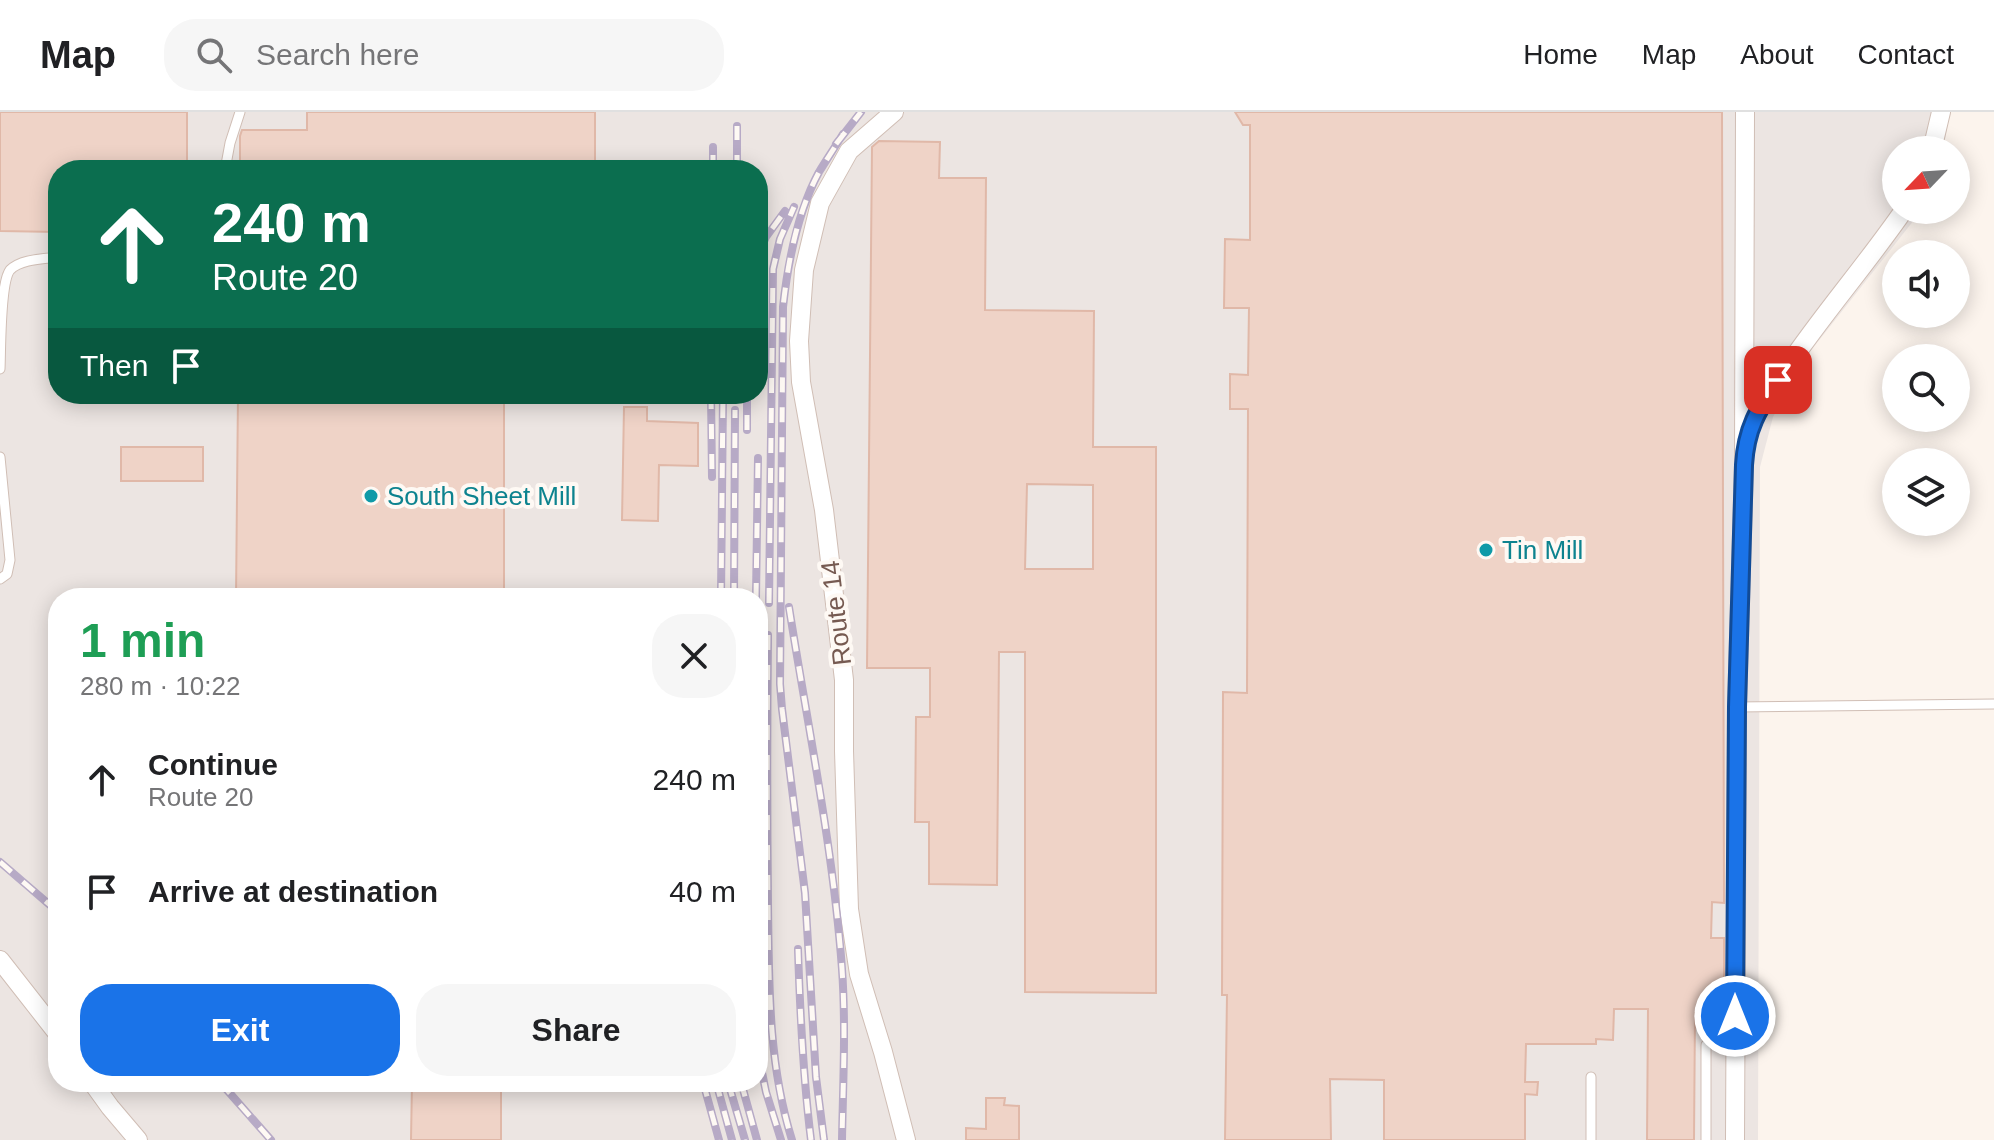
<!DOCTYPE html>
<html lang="en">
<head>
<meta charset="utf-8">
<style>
  body { margin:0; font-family:Helvetica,sans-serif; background:#f6f6f6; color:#202124; height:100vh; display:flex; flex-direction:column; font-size:30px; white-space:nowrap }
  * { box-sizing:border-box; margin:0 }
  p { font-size:26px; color:#757577 }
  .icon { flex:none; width:44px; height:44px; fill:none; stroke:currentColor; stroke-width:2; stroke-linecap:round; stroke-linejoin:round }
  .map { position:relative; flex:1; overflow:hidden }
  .panel { position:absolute; left:48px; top:476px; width:720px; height:504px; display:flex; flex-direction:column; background:#fff; border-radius:32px; box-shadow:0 4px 20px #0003 }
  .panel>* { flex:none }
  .banner { position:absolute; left:48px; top:48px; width:720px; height:244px; border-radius:32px; box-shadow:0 4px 20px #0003; background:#0b6e4f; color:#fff; overflow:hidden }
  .needle { width:52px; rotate:245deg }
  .tools { position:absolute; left:1882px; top:24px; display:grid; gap:16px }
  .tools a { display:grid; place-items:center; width:88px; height:88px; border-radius:50%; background:#fff; box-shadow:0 4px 20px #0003; font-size:40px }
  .pin { position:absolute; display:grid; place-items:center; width:68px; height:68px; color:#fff; margin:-34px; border-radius:16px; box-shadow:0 4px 12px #0006 }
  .me { position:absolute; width:88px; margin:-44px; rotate:0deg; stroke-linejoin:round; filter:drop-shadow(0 0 6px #0008) }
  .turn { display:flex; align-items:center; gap:28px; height:168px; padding:0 32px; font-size:36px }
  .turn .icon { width:104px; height:104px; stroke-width:2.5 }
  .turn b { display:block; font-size:56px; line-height:68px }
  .then { display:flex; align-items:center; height:76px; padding:0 32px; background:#0003; gap:16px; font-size:30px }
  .round { display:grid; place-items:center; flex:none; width:84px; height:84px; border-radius:32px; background:#f6f6f6 }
  .overview { display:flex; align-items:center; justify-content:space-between; height:136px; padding:0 32px }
  h1 { font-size:48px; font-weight:700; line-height:60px; color:#1e9e55 }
  .cta { display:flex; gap:16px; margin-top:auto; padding:16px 32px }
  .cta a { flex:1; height:92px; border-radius:32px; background:#1a73e8; color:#fff; font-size:32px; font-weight:700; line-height:92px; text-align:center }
  .cta a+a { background:#f6f6f6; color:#202124 }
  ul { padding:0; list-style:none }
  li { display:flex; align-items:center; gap:24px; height:112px; padding:0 32px }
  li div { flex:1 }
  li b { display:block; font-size:30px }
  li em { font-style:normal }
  header { display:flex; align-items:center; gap:48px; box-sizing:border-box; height:112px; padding:0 40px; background:#fff; border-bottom:2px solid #e0e0e0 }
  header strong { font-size:38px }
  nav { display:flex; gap:44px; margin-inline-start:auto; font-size:28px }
  .search { width:560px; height:72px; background:#f6f6f6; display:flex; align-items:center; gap:20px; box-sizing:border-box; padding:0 28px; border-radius:32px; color:#757577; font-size:30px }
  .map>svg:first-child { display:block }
  .industrial { fill:#ece5e2; fill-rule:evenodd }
  .building { fill:#efd3c7; stroke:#e0b8a8; stroke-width:2; fill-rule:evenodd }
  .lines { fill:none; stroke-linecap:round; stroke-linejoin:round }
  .service-casing { stroke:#d0beb5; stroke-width:11 }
  .minor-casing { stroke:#d0beb5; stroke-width:20 }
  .service { stroke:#fff; stroke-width:9 }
  .minor { stroke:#fff; stroke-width:18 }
  .rail-casing { stroke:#b7aac6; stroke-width:8 }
  .rail { stroke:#fef9f4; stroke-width:5; stroke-dasharray:15; stroke-linecap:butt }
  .route-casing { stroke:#114b97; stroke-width:20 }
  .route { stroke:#1a73e8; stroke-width:14 }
  .culture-dot { fill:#0f9aa8; stroke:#fef9f4; stroke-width:3 }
  .labels { text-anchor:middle; stroke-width:8; stroke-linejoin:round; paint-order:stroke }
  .culture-label { font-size:26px; fill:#0d838f; stroke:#fef9f4; text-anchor:start }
  .street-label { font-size:26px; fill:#765a51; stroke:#fef9f4 }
</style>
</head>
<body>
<header>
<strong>Map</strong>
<div class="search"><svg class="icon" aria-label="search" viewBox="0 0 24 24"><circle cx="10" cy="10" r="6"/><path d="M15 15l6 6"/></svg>Search here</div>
<nav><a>Home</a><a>Map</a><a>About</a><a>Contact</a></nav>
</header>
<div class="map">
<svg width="1994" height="1028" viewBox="0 0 1994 1028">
  <rect width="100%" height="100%" fill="#fcf4ed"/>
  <path class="industrial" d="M0,0H1950L1943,38H1896V98H1919L1914,108L1809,241L1773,305L1760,355L1758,1028H0ZM58,58H758V282H58ZM58,486H758V970H58Z"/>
  <path class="building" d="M0,0H187V58H58V120L0,119Z
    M307,0H595V58H240V24L242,18H307Z
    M1235,0H1722L1724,791L1712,790L1711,826H1724V901H1695L1694,1028H1647L1648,897H1614L1613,928L1596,927V932H1526L1525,970H1538L1537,983L1525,982V1028H1384V968L1330,967L1331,1028H1225L1227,883H1222L1223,580L1247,581L1248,297H1230V262L1248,263L1249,196H1224L1225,127L1250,128V13H1243Z
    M879,29L940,30L939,66H986L985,198L1094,199L1093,335H1156V881L1025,880V540H999L997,773L929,772V710H915L916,605H930V556H867L872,35ZM1027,372L1093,373V457H1025Z
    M238,282H504V486H236Z
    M624,295H647V309L698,311V354L659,353L658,409L622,408Z
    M121,335H203V369H121Z
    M412,970H501V1028H411Z
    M986,986H1005L1004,993L1019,994V1028H966V1016L986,1017Z"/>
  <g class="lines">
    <g class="service-casing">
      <path id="service" d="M225,58L230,31L240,0
        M0,257C1,236 0,171 10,158C21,147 43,147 58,145
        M0,345L10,448L7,462L0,467
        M1737,595L1994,592
        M1706,933V1028
        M1591,965V1028"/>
    </g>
    <g class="minor-casing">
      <path id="minor" d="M894,0L849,39L820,91L804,158L799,229L801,270L824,398L844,568V639L849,797L859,862L883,940L906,1028
        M1932,38L1941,0
        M1748,322C1755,298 1771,278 1785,258C1822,203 1866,153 1904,98
        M0,848L58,922
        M92,970L110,995L138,1028
        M1735,1028L1737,595L1744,353L1745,0"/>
    </g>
    <use href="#service" class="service"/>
    <use href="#minor" class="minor"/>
    <g class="rail-casing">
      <path id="rail" d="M836,32L861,0
        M713,58V35
        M737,58V14
        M758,143L766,125L785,99
        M711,282L712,365
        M747,318V282
        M721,486L723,282
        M734,486L735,298
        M756,486L758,346
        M769,491L773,157L780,127L794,95
        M789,495C808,616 833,735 842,857C846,914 843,971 842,1028
        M768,523C767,613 767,703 768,792C769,872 768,951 792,1028
        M0,750L58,800
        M798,837C800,901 803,964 811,1028
        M758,941L766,980L781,1028
        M220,970L271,1028
        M703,970L719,1028
        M716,970L732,1028
        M728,970L745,1028
        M741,970L757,1028
        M824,1028L816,965L805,781L782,597L780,572L783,195C788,149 797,101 819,60C827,47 835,35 843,22"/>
    </g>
    <use href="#rail" class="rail"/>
  </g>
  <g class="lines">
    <g class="route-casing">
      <path id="route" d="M1735,904L1737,595L1744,353C1746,317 1758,297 1778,268"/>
    </g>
    <use href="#route" class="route"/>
  </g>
  <g class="culture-dot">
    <circle cx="371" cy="384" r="8"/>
    <circle cx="1486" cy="438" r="8"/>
  </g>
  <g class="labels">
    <g class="culture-label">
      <text x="387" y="393">South Sheet Mill</text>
      <text x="1502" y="447">Tin Mill</text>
    </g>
    <g class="street-label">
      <text transform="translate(836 501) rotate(-97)" y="9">Route 14</text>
    </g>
  </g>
</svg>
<div class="tools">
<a><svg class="needle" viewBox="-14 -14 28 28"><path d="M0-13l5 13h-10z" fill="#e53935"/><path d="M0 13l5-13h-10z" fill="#757577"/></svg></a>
<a><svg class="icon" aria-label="sound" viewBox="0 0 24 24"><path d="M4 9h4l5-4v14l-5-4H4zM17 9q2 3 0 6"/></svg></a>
<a><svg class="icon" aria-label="search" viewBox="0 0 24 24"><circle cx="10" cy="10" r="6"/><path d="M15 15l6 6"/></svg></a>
<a><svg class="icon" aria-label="layers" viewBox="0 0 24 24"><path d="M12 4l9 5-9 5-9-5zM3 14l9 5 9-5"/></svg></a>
</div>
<div class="pin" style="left:1778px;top:268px;background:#d93025"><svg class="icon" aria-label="arrive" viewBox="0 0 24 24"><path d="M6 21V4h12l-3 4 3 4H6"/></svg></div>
<svg class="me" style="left:1735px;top:904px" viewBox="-20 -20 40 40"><circle r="17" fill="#1a73e8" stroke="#fff" stroke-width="3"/><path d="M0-11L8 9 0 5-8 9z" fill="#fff"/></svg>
<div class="banner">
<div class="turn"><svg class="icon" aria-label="ahead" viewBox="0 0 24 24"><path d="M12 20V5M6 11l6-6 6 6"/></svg><div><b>240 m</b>Route 20</div></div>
<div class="then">Then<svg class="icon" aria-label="arrive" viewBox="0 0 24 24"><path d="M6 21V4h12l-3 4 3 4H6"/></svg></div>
</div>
<section class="panel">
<div class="overview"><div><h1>1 min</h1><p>280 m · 10:22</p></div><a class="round"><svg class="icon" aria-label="close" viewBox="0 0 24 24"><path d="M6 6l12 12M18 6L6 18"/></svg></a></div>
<ul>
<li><svg class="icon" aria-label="ahead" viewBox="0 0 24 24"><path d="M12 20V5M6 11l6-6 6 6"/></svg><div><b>Continue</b><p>Route 20</p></div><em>240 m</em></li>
<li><svg class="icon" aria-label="arrive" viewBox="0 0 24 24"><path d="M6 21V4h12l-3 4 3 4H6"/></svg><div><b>Arrive at destination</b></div><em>40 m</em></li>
</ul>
<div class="cta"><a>Exit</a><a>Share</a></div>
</section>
</div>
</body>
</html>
